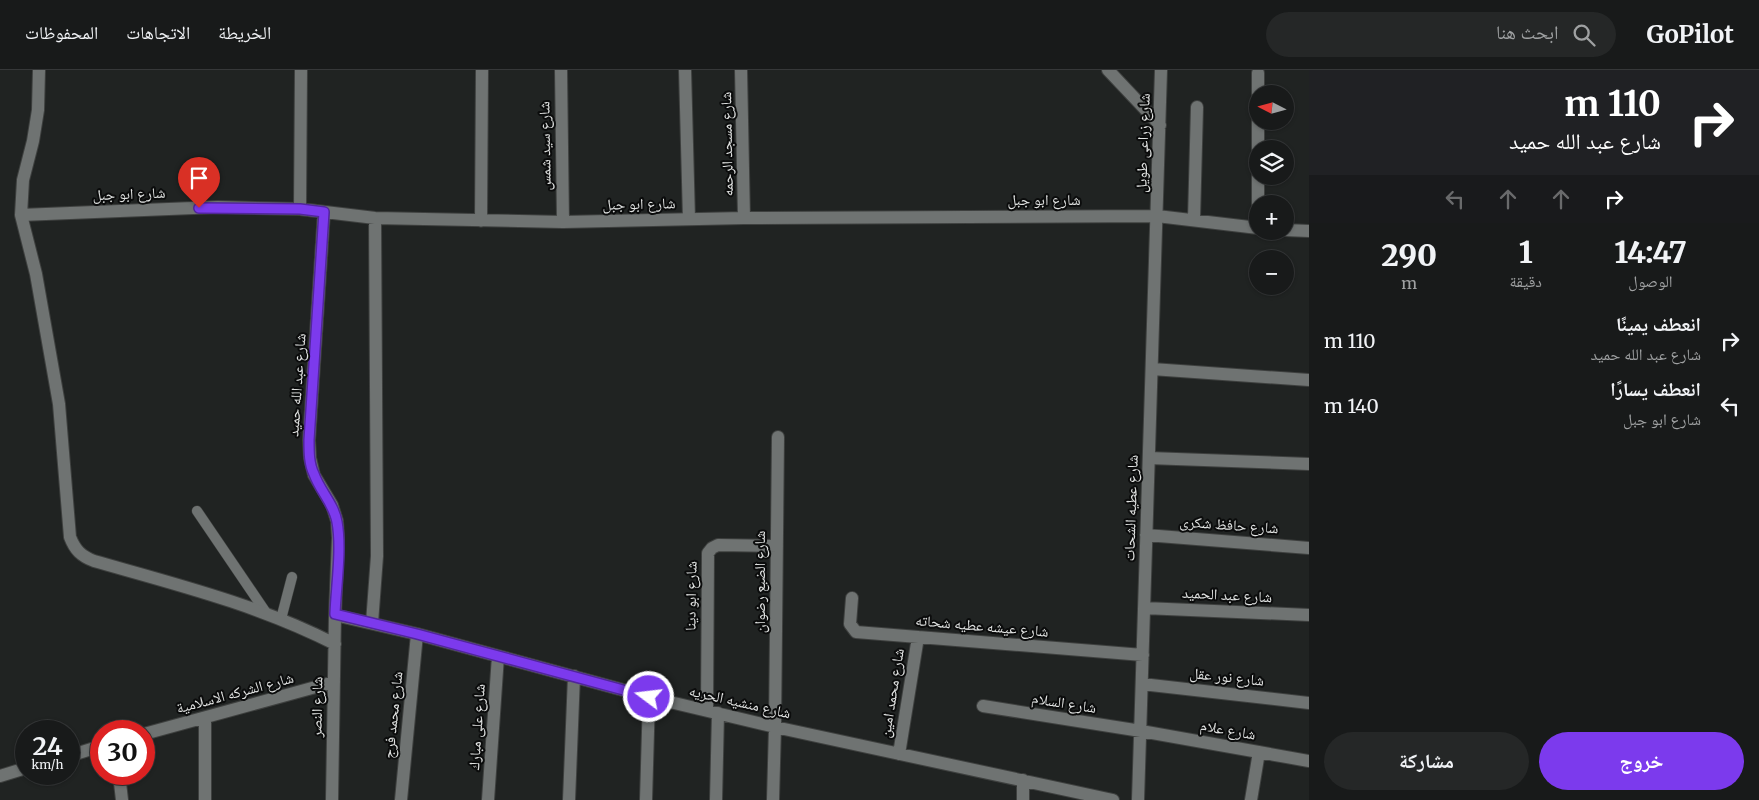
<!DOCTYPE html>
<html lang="ar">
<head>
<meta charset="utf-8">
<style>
  body { margin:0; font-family:Merriweather,"Noto Naskh Arabic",serif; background:#252727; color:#f1f3f6; direction:rtl; height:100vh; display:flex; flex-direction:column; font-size:19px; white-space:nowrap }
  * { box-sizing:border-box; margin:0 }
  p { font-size:16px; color:#9fa1a2 }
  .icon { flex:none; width:28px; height:28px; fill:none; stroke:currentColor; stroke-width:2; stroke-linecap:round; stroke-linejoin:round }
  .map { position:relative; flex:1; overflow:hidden; direction:ltr }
  .side { display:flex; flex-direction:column; background:#181a1a; width:450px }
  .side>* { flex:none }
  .hud { background:#202124; color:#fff; overflow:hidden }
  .needle { width:32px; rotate:276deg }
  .tools { position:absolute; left:1249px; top:15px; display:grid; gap:10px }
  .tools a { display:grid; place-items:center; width:45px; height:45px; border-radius:50%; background:#181a1a; box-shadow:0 1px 4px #0004,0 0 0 1px #363839; font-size:25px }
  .speed { position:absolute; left:15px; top:650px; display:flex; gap:10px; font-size:25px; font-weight:700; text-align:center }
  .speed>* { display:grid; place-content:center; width:65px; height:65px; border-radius:50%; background:#181a1a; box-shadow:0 1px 4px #0004,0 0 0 1px #363839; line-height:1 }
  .speed small { font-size:12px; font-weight:400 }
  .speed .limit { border:8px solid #d22; background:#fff; color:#111 }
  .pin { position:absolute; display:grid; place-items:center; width:42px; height:42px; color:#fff; margin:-51px -21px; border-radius:50% 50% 50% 0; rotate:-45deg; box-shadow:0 0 5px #0007 }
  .pin .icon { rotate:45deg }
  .me { position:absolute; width:55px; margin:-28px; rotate:285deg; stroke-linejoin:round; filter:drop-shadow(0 0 4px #0008) }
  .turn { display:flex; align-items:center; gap:18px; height:105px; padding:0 15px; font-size:22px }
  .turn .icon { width:65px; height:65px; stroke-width:2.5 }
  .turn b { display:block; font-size:35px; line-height:42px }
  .lanes { display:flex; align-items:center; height:48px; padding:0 15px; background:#0003; justify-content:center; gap:25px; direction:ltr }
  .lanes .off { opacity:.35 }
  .eta { display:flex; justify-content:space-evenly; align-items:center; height:85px; text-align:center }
  .eta b { font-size:30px; font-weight:800; line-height:35px }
  .primary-button { display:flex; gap:10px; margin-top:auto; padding:10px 15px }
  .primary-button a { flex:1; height:58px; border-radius:30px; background:#7c3aed; color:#fff; font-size:20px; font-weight:800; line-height:58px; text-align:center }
  .primary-button a+a { background:#252727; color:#f1f3f6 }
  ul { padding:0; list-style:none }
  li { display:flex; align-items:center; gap:15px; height:65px; padding:0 15px }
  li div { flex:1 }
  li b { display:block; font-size:19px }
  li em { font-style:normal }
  header { display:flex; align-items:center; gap:30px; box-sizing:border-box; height:70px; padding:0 25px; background:#181a1a; border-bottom:1px solid #363839 }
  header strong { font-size:24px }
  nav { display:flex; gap:28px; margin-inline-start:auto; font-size:18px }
  .search { width:350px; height:45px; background:#252727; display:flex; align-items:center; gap:12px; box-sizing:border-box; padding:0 18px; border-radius:28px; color:#9fa1a2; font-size:19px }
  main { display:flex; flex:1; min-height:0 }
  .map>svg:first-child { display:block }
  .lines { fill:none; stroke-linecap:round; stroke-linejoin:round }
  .service-casing { stroke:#3e403f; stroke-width:11 }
  .minor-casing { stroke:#3e403f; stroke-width:14 }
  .service { stroke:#6f7372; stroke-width:10 }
  .minor { stroke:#6f7372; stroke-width:12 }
  .route-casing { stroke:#51269a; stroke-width:12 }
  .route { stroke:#7c3aed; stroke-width:9 }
  .labels { text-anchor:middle; stroke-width:4; stroke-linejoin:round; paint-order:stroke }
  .street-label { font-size:15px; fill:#e1e3e2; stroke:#0b0c0c }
</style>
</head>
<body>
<header>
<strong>GoPilot</strong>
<div class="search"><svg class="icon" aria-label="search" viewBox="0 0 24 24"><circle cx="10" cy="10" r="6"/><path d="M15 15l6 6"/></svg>ابحث هنا</div>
<nav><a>الخريطة</a><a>الاتجاهات</a><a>المحفوظات</a></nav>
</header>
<main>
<section class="side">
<div class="hud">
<div class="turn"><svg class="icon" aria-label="right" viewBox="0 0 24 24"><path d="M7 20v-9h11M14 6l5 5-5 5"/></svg><div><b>110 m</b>شارع عبد الله حميد</div></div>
<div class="lanes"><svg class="icon off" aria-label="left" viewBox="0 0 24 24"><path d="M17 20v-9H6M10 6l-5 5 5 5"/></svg><svg class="icon off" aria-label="ahead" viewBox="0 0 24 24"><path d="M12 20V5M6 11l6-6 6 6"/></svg><svg class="icon off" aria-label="ahead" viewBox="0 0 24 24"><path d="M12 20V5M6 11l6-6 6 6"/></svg><svg class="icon" aria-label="right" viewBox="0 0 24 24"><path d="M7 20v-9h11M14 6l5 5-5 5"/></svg></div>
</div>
<div class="eta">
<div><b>14:47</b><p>الوصول</p></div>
<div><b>1</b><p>دقيقة</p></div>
<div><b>290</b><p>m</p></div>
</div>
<ul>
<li><svg class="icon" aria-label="right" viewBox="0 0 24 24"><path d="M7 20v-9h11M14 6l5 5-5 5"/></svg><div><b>انعطف يمينًا</b><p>شارع عبد الله حميد</p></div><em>110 m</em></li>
<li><svg class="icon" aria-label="left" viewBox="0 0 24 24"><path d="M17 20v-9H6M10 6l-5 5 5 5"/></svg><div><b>انعطف يسارًا</b><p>شارع ابو جبل</p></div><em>140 m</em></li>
</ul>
<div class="primary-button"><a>خروج</a><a>مشاركة</a></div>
</section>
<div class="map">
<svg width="1309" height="730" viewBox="0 0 1309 730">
  <rect width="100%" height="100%" fill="#202322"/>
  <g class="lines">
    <g class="service-casing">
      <path id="service" d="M197,441L267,544
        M281,549L292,507"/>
    </g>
    <g class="minor-casing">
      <path id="minor" d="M39,0L38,40L33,71L23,110L21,145L36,204L59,334L70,467C75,480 81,486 94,491C175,514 259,535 335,574
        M561,0L563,152
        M685,0L689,149
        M741,0L744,148
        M1108,0L1160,55
        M1258,24V3
        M1258,79V51
        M1258,134V106
        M300,139L301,0
        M324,142L309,370L310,388L314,405L332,435L337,451L338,468L335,545L332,730
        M21,145L218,137L300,139L375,148L563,152L744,148L1157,146L1258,158
        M1194,149L1197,37
        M481,151L482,0
        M1285,160L1309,161
        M1152,299L1309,310
        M1149,388L1309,394
        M1146,465L1309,478
        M852,528L850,554L856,562L1143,585
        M1144,538L1309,545
        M335,545L417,564L649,627L775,657L1113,730
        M372,553L377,486L375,148
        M1142,614L1309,633
        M983,636L1141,661L1309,691
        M707,640L708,483L712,478L718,475L777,476
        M205,649V730
        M144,664L334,612
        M899,684L918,567
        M69,686L101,676
        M119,704L122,730
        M0,706L26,698
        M401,730L417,564
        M488,730L498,586
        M569,730L574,606
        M646,730L649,627
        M716,730L718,643
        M773,730L775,657L778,367
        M1023,730V710
        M1138,730L1161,0
        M1251,730L1259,682"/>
    </g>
    <use href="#service" class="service"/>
    <use href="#minor" class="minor"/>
  </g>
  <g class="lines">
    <g class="route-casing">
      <path id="route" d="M199,138L300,139L324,142L309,370C309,382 309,394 314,404C320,421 334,434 337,452C342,479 336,517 335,544L417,564L649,627"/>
    </g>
    <use href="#route" class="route"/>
  </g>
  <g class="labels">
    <g class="street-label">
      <text transform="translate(1143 73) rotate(-88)" y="5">شارع زراعى طويل</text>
      <text transform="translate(727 74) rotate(-91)" y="5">شارع مسجد الرحمه</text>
      <text transform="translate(545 76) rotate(-91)" y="5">شارع سيد شمس</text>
      <text transform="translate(129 124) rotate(-2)" y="5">شارع ابو جبل</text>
      <text x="1044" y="135">شارع ابو جبل</text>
      <text transform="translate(639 134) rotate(-1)" y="5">شارع ابو جبل</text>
      <text transform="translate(297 315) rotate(-86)" y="5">شارع عبد الله حميد</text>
      <text transform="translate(1131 438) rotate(-88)" y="5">شارع عطيه الشحات</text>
      <text transform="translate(1229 455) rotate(4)" y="5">شارع حافظ شكرى</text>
      <text transform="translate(760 512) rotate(-90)" y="5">شارع الضبع رضوان</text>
      <text transform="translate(1227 525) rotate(3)" y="5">شارع عبد الحميد</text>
      <text transform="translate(691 526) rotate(-89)" y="5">شارع ابو دينا</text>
      <text transform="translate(982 556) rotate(5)" y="5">شارع عيشه عطيه شحاته</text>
      <text transform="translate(1227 607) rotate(6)" y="5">شارع نور عقل</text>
      <text transform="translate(235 623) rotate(-15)" y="5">شارع الشركه الاسلامية</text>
      <text transform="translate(892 623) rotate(-81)" y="5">شارع محمد امين</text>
      <text transform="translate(740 632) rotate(13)" y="5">شارع منشيه الحريه</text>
      <text transform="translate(1064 633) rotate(9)" y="5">شارع السلام</text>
      <text transform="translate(317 637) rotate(-89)" y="5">شارع النصر</text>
      <text transform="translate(393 645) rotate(-84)" y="5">شارع محمد فرج</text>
      <text transform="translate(477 657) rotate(-86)" y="5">شارع على مبارك</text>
      <text transform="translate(1228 660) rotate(10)" y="5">شارع علام</text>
    </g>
  </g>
</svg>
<div class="tools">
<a><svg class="needle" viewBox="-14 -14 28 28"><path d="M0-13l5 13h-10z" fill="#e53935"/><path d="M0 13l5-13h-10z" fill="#9fa1a2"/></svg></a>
<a><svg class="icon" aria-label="layers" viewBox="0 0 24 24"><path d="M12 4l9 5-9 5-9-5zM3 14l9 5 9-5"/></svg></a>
<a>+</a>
<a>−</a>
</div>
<div class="speed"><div>24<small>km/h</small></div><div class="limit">30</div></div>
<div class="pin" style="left:199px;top:138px;background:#d93025"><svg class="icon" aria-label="arrive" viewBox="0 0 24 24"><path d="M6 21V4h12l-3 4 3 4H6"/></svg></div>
<svg class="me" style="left:649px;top:627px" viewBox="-20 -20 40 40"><circle r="17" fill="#7c3aed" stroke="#fff" stroke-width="3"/><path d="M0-11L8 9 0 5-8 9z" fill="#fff"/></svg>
</div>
</main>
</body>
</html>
